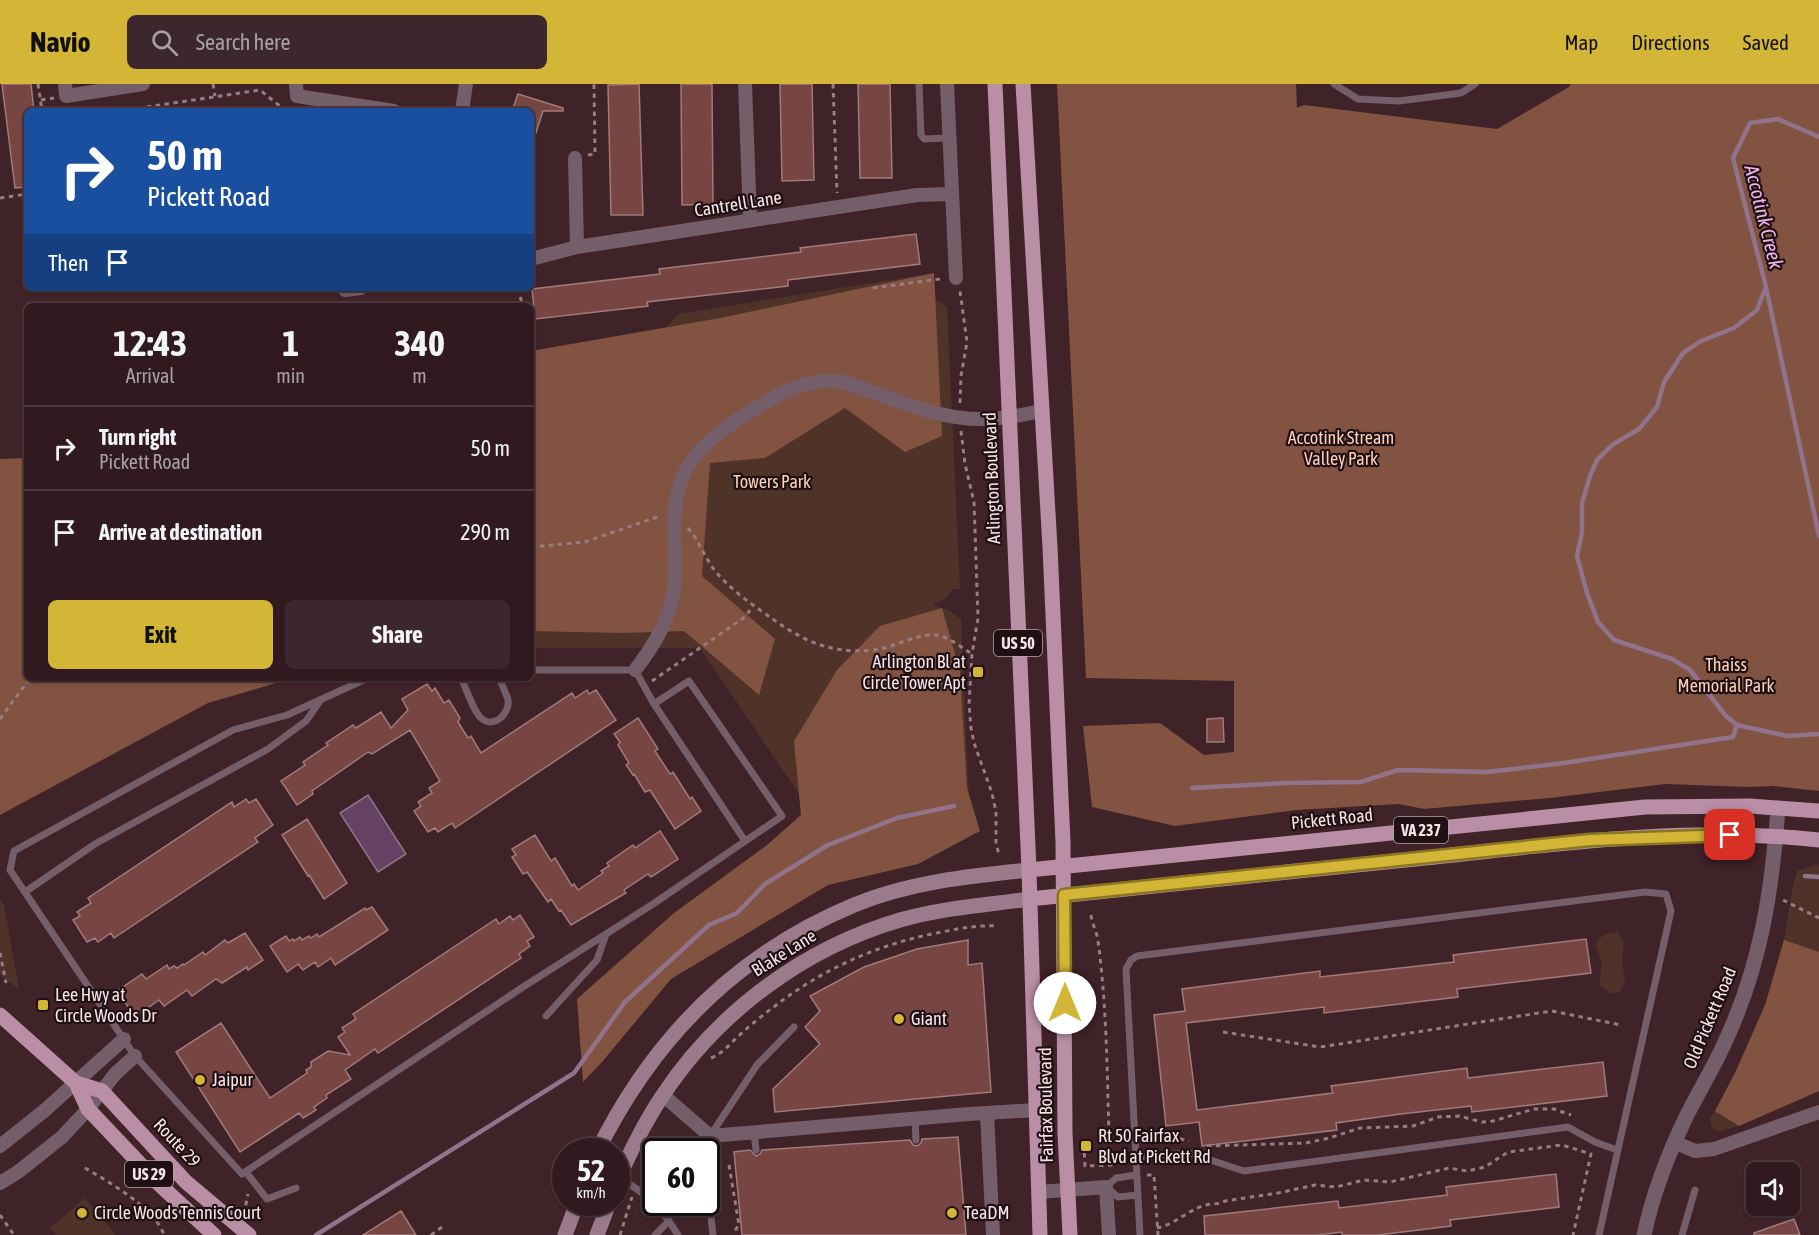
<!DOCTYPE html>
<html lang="en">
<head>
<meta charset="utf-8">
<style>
  body { margin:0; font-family:"Asap Condensed",sans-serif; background:#3c272c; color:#f1f3f6; height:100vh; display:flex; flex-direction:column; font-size:22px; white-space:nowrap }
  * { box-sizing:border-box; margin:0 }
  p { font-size:20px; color:#a8a1a4 }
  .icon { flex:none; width:33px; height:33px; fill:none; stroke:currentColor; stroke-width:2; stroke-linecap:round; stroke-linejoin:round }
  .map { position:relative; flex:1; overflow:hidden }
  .panel { position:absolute; left:24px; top:219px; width:510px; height:378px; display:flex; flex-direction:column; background:#301a1f; border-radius:9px; box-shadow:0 2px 4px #0004,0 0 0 2px #4b383d }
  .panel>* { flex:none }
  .guide { position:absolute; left:24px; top:24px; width:510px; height:183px; border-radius:9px; box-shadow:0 2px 4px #0004,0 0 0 2px #4b383d; background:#1a4fa0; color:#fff; overflow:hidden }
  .buttons { position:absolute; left:1746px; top:1078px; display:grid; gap:12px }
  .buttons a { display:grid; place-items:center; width:54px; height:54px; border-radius:9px; background:#301a1f; box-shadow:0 2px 4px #0004,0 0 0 2px #4b383d; font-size:30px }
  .speed { position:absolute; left:552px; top:1054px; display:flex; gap:12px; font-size:30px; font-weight:700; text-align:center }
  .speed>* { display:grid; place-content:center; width:78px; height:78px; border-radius:50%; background:#301a1f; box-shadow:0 2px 4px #0004,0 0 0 2px #4b383d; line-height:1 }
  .speed small { font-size:15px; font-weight:400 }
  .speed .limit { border:3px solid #111; border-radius:9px; background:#fff; color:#111 }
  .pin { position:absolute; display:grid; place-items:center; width:51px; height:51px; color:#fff; margin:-26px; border-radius:12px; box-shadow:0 3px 9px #0006 }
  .me { position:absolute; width:66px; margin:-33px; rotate:0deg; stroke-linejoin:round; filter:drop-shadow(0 0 4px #0008) }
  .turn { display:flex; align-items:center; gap:21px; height:126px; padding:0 24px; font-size:27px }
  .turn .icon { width:78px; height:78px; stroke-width:2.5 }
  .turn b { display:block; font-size:42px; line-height:51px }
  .then { display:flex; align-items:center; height:57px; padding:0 24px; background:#0003; gap:12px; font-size:22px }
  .eta { display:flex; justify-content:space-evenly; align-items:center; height:102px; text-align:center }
  .eta b { font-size:36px; font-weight:700; line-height:42px }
  .action { display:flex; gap:12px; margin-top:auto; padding:12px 24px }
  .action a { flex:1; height:69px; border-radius:9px; background:#d3b635; color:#111; font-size:24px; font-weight:700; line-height:69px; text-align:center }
  .action a+a { background:#3c272c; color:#f1f3f6 }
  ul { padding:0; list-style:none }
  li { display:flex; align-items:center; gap:18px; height:84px; padding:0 24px; border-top:2px solid #4b383d }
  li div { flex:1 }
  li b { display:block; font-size:22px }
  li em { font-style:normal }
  header { display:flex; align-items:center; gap:36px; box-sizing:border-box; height:84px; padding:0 30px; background:#d3b635; color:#111 }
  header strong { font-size:28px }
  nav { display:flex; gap:33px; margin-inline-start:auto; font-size:21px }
  .search { width:420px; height:54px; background:#3c272c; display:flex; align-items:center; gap:15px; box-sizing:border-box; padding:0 21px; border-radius:9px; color:#a8a1a4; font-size:22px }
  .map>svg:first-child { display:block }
  .green { fill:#503328 }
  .forest { fill:#825341 }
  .water { fill:#654263; stroke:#91738b; stroke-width:1.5 }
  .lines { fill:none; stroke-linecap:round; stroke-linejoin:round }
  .stream { stroke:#91738b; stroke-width:4.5 }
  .building { fill:#774643; stroke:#a07b79; stroke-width:1.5 }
  .path { stroke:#977d83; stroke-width:3; stroke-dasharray:4.5 4.5; stroke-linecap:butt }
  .service { stroke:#735e69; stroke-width:7 }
  .minor { stroke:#735e69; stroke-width:14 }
  .tertiary { stroke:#735e69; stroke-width:15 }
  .secondary { stroke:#9b7a8b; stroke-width:15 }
  .primary { stroke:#ba8fa5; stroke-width:15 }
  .route-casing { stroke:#897622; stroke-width:15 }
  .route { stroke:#d3b635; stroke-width:10 }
  .poi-dot { fill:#d3b635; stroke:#1e1013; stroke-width:2 }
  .labels { text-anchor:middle; stroke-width:4.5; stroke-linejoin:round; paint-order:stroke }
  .shield { fill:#1e1013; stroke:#b7a4a7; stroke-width:1.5 }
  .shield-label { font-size:16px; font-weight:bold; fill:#f8e4e7 }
  .street-label { font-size:18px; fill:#f8e4e7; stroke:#1e1013 }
  .park-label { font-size:18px; fill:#ffcfbd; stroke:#1e1013 }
  .poi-label { font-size:18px; fill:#f8e4e7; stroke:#1e1013; text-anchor:start }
  .water-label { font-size:20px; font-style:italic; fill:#f1b5ed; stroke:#1e1013 }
</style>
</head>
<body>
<header>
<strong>Navio</strong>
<div class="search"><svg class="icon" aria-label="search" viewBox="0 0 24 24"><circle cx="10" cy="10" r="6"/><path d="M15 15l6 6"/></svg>Search here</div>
<nav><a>Map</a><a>Directions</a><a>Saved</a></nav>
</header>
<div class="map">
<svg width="1819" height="1151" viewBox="0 0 1819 1151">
  <rect width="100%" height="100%" fill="#402229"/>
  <path class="green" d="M934,189L936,216L947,222L960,505H953L945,515L935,519L934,522L949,526L961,535L970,739L854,791L700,564H531V348L636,278L678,230Z
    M1819,780V1007L1739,1042L1718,1048L1712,1044L1710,1035C1740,989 1773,909 1784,855C1789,832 1790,810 1797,787Z
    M0,816L4,821L19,905L0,890Z
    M1618,848L1624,858L1622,877L1625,897L1620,908L1610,909L1599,901L1602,878L1596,861C1601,850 1607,849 1618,848Z
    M85,1114L116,1151H56L50,1144Z"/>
  <path class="forest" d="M1057,0H1296L1297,24L1304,21L1497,45L1569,3L1571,0H1819V707L1773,702L1748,703L1665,700L1550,714L1424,725L1399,720L1296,726L1175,742L1092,723L1083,642L1160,639L1204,671L1234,668V597L1086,594Z
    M934,189L942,352L905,368L845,324L765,374L710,379L702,492L775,555L759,611L684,547L622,549L531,547V267L720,234Z
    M27,374V594H293L208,619L0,731V375Z
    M942,524L960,588L967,704L980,747L918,780L828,801L671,895L602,978L583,998L577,915L674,829L767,761L801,731L794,657L837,586L880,542Z
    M1784,856L1819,868V1007L1739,1042L1715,1027L1735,989L1765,921Z"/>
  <path class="water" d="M368,711L406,770L378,788L340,729Z"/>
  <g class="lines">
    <path class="stream" d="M1819,53L1778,35L1750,39L1733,74L1766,203L1757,226L1734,244L1701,257L1683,269L1664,298L1657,323L1639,345L1612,361L1597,376L1590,392L1582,419V448L1577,472L1587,509L1598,538L1614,556L1672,575L1690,586L1726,632L1737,641L1787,652L1819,650
      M1766,203L1819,452
      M1192,704L1285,699L1361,698L1398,686L1487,688L1564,679L1733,653L1737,641
      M1805,792L1819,793
      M316,1151L574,989L625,918L709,841L737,829L765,800L828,761L897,734L954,722"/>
  </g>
  <path class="building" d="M2,0H31L34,27H27V103L15,104Z
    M639,0L643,131H611L608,1Z
    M681,0H712L713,120L682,121Z
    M780,0H812L814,96L782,97Z
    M858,0H890L892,94H860Z
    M518,10L563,24V27H543L534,55H531V27H512Z
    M916,150L920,180L788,196V202L647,218L648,222L535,235L532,205L660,190L659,185L801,168L800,164Z
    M427,600L432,607L435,604L444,619L449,616L460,634L458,638L468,654L471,652L481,669L572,609L575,614L587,606L589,610L596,606L616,636L455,744L452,739L438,748L435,744L428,748L414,727L421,722L418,718L432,709L429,704L440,697L410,646L372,670L368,668L312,707L313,710L297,721L281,697L305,681L303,678L328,661L326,659L353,641L356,644L381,628L391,644L408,626L402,615Z
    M638,634L658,665L655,667L670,690L673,688L690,715L692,713L701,727L675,745L650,706L645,708L634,690L633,691L626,681L629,679L618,661L620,658L614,650Z
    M1223,634L1224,658H1207V635Z
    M246,715L249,719L256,715L273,741L255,754L258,758L114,854L111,849L98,858L95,854L87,858L73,836L80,832L77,828L91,819L88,814L232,718L234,723Z
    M307,735L347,799L324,815L309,791L308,792L282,751Z
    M660,747L678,775L651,793L648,790L624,806L626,809L571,841L561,826L559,827L551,815L548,818L527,788L523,790L512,773L516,771L512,765L535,751L551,777L555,774L572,802L574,800L578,806L603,789L601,787L609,782L607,779L633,761L635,764Z
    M372,823L388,846L335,881L331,874L318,883L315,878L303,886L298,880L287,888L270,862L286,852L289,857L293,855L294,857L300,853L302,856L309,852L311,854L317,850L319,853L365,824L366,826Z
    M520,831L534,853L527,857L530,862L519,870L521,874L378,969L375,965L345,986L351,995L326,1011L327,1014L314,1023L316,1026L303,1034L299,1029L240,1068L176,968L221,939L270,1014L307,989L306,986L311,983V978L328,967L350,971L338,953L345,948L342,944L356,935L353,930L496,835L499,840L510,832L513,836Z
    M245,849L263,876L248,886L247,883L222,899L216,895L192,912L187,906L164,922L159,916L135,933L117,907L142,890L146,895L167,881L169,885L174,882L177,884L183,880L184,881L203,868L205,871L225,856L228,859Z
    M1586,855L1591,889L1457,905L1458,913L1324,929V923L1186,939L1197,1026L1333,1009L1331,1002L1467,984L1468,994L1603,978L1607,1012L1472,1028L1471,1022L1401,1030L1336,1039L1337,1046L1202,1062L1199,1038L1166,1042L1154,931L1185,927L1182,905L1320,887V893L1454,878L1453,871Z
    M968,856V881L982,879L991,1008L775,1028L773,1005L820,960L805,943L820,927L810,912L864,883L917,865Z
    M958,1053L966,1151H742L734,1068L750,1066L756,1072L760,1070L762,1066L910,1056L913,1061L917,1062L921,1059L922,1055Z
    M1556,1090L1559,1123L1450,1136L1451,1142L1378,1151H1342V1148L1317,1151H1205L1204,1132L1338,1117L1339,1124L1447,1111L1446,1103Z
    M401,1127L416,1151H363Z
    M1794,1135L1800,1151H1754V1149Z"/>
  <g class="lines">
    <path class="path" d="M38,0L42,27
      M213,0L215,12
      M833,0L837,109
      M41,16L54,14
      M120,27L260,6L281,23
      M588,71L595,70L594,0
      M0,114L27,110
      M519,204L522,222
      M873,204L940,195
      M960,319L961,292L967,258L960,207
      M961,347L965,380L974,418L978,534L972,570L969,620L971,644L974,659L992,709L996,728V760L999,770
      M688,444C699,457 705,474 715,487C728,502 744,515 760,526C797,553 825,571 873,566C893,564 917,549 936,551C949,553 961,563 972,570
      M531,463L585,458L660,432
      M652,597L745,533L753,522
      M0,635L30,594
      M1783,816L1819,834
      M1091,831C1092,840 1097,848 1098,857C1108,931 1107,1006 1110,1081
      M0,869L6,899
      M1223,948L1320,963L1552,927L1621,941
      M711,974C724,969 732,957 743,948C753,939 764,930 775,922C824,884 881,859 942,848C961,844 978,841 997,842
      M1153,1053H1172L1189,1057
      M1086,1062H1084L1085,1082L1115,1081
      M1207,1062L1306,1059L1329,1054L1360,1044L1413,1042L1438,1033L1459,1032L1482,1038L1493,1037L1534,1025H1554L1571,1031
      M729,1081L739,1141L736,1145V1151
      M85,1084C109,1098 155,1124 164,1151
      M1147,1091H1154L1158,1151
      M244,1130L248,1110
      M0,1131L14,1151
      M1157,1144C1176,1140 1191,1124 1206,1121C1213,1119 1219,1121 1225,1117L1278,1109L1315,1101L1336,1103L1364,1096L1390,1098L1449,1084L1467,1087L1485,1083L1508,1068L1562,1061L1591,1070L1573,1151
      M431,1151L442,1143
      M620,1151L632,1113"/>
    <path class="service" d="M919,0L921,51L924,55L949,54
      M1334,0L1358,15L1399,17L1461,9L1475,0
      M531,586H635L654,620L745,757
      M368,594L287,631L233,646L14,767L10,786L135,972L242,1090L523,903L653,820L782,732L689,597L654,620
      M461,594C466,604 473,626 480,633C492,646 510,631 508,616C506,609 502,601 499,594
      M25,808L95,760L268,665L306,637L320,617
      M546,932L597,876L606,850
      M915,1034L916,1056
      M754,1048L756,1066
      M706,1068L710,1052L757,981L794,943
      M1135,1073L1189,1069L1244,1087L1568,1043L1595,1058L1617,1066
      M246,1088L267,1115L296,1104
      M706,1090L713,1151
      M1136,1091L1116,1094L1106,1103L1118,1113L1138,1111
      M618,1094C645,1107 662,1125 678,1151
      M655,1151L669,1137
      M1140,1151L1126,885L1131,876L1137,872L1645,808L1666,810L1671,827L1599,1151
      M1682,1151L1695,1106"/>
    <path class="minor" d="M65,0L66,12L143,0
      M296,0L297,12L394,27
      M745,0L750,136
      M947,0L956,194
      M462,27L466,0
      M575,74L577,163
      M531,175L577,163L917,111L952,110
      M345,206L361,204
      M635,586C654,562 670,535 674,505C678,465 666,421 687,384C702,358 733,338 759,322C786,306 811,293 844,298C890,313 938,337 987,335C1005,335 1024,330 1042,327
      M663,1011L710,1052L969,1030L1036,1026
      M987,1029L993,1151
      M1674,1058L1695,1067L1714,1065L1819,1028
      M0,1062L44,1027L124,955
      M0,1099L18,1088L62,1053L88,1025L115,990L135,972
      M1039,1108L1106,1103L1109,1151"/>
    <path class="tertiary" d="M1644,1151C1653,1109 1668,1070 1687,1031C1699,1007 1714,983 1725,958C1761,881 1772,807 1778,724"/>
    <path class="secondary" d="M597,1068C653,954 736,870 854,821C909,798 970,792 1029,786
      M616,1099C630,1069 644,1039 663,1011C718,928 804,864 900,836C942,824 986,821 1030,815
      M565,1151L577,1119
      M597,1151L609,1119"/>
    <path class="primary" d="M995,0L1029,786L1040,1151
      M1023,0L1050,463L1063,758L1065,1049L1070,1151
      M1029,786L1645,723L1750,722L1819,727
      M1030,815C1165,800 1300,787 1435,773C1563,759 1691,742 1819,756
      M0,931L76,999L88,1025L159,1100L214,1151
      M76,999L102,1007L186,1098L249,1151"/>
  </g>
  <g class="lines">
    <g class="route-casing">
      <path id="route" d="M1065,919L1064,811L1590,756L1730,751"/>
    </g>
    <use href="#route" class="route"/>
  </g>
  <g class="poi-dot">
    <rect x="972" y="582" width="12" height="12" rx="3"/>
    <rect x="37" y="915" width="12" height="12" rx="3"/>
    <circle cx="899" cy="935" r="6"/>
    <circle cx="200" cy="996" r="6"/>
    <rect x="1080" y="1056" width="12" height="12" rx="3"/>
    <circle cx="82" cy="1129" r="6"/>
    <circle cx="952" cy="1129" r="6"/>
  </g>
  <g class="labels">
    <g class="shield">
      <rect x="994" y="546" width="48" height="26" rx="4.5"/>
      <rect x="1394" y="733" width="54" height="26" rx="4.5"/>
      <rect x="125" y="1077" width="48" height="26" rx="4.5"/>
    </g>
    <g class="shield-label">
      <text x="1018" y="565">US 50</text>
      <text x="1421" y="752">VA 237</text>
      <text x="149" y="1096">US 29</text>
    </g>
    <g class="street-label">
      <text transform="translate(738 120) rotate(-9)" y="6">Cantrell Lane</text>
      <text transform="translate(992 394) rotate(-92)" y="6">Arlington Boulevard</text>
      <text transform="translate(1332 735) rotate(-6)" y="6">Pickett Road</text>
      <text transform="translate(784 869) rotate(-32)" y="6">Blake Lane</text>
      <text transform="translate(1710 934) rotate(-67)" y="6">Old Pickett Road</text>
      <text transform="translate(1046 1021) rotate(-91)" y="6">Fairfax Boulevard</text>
      <text transform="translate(177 1059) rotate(47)" y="6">Route 29</text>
    </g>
    <g class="park-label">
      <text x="1341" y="360">Accotink Stream<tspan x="1341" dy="21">Valley Park</tspan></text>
      <text x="772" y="404">Towers Park</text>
      <text x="1726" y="587">Thaiss<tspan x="1726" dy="21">Memorial Park</tspan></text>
    </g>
    <g class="poi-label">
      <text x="966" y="584" text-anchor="end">Arlington Bl at<tspan x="966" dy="21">Circle Tower Apt</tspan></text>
      <text x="55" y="917">Lee Hwy at<tspan x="55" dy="21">Circle Woods Dr</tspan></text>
      <text x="911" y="941">Giant</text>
      <text x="212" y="1002">Jaipur</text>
      <text x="1098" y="1058">Rt 50 Fairfax<tspan x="1098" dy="21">Blvd at Pickett Rd</tspan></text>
      <text x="94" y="1135">Circle Woods Tennis Court</text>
      <text x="964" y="1135">TeaDM</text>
    </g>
    <g class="water-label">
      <text transform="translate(1764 133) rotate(76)" y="7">Accotink Creek</text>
    </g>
  </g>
</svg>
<div class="buttons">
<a><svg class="icon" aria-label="sound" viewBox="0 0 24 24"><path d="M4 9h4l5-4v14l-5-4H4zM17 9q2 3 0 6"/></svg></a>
</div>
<div class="speed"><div>52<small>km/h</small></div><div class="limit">60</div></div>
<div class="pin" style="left:1730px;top:751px;background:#d93025"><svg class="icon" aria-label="arrive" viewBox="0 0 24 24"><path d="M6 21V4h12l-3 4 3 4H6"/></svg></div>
<svg class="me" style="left:1065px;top:919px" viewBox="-20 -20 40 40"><circle r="19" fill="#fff"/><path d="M0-13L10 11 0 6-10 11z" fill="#d3b635"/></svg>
<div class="guide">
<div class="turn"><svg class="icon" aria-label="right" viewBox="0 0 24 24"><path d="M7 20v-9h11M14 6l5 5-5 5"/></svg><div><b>50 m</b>Pickett Road</div></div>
<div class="then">Then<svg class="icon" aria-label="arrive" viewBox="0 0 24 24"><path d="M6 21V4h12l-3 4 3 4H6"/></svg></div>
</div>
<section class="panel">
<div class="eta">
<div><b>12:43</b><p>Arrival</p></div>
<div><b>1</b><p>min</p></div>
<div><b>340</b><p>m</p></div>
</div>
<ul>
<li><svg class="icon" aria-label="right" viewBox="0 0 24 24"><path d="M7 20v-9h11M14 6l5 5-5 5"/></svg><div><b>Turn right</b><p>Pickett Road</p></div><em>50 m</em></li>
<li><svg class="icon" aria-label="arrive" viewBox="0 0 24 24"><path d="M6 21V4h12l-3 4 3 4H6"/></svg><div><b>Arrive at destination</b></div><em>290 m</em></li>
</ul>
<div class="action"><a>Exit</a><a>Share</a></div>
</section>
</div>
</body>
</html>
